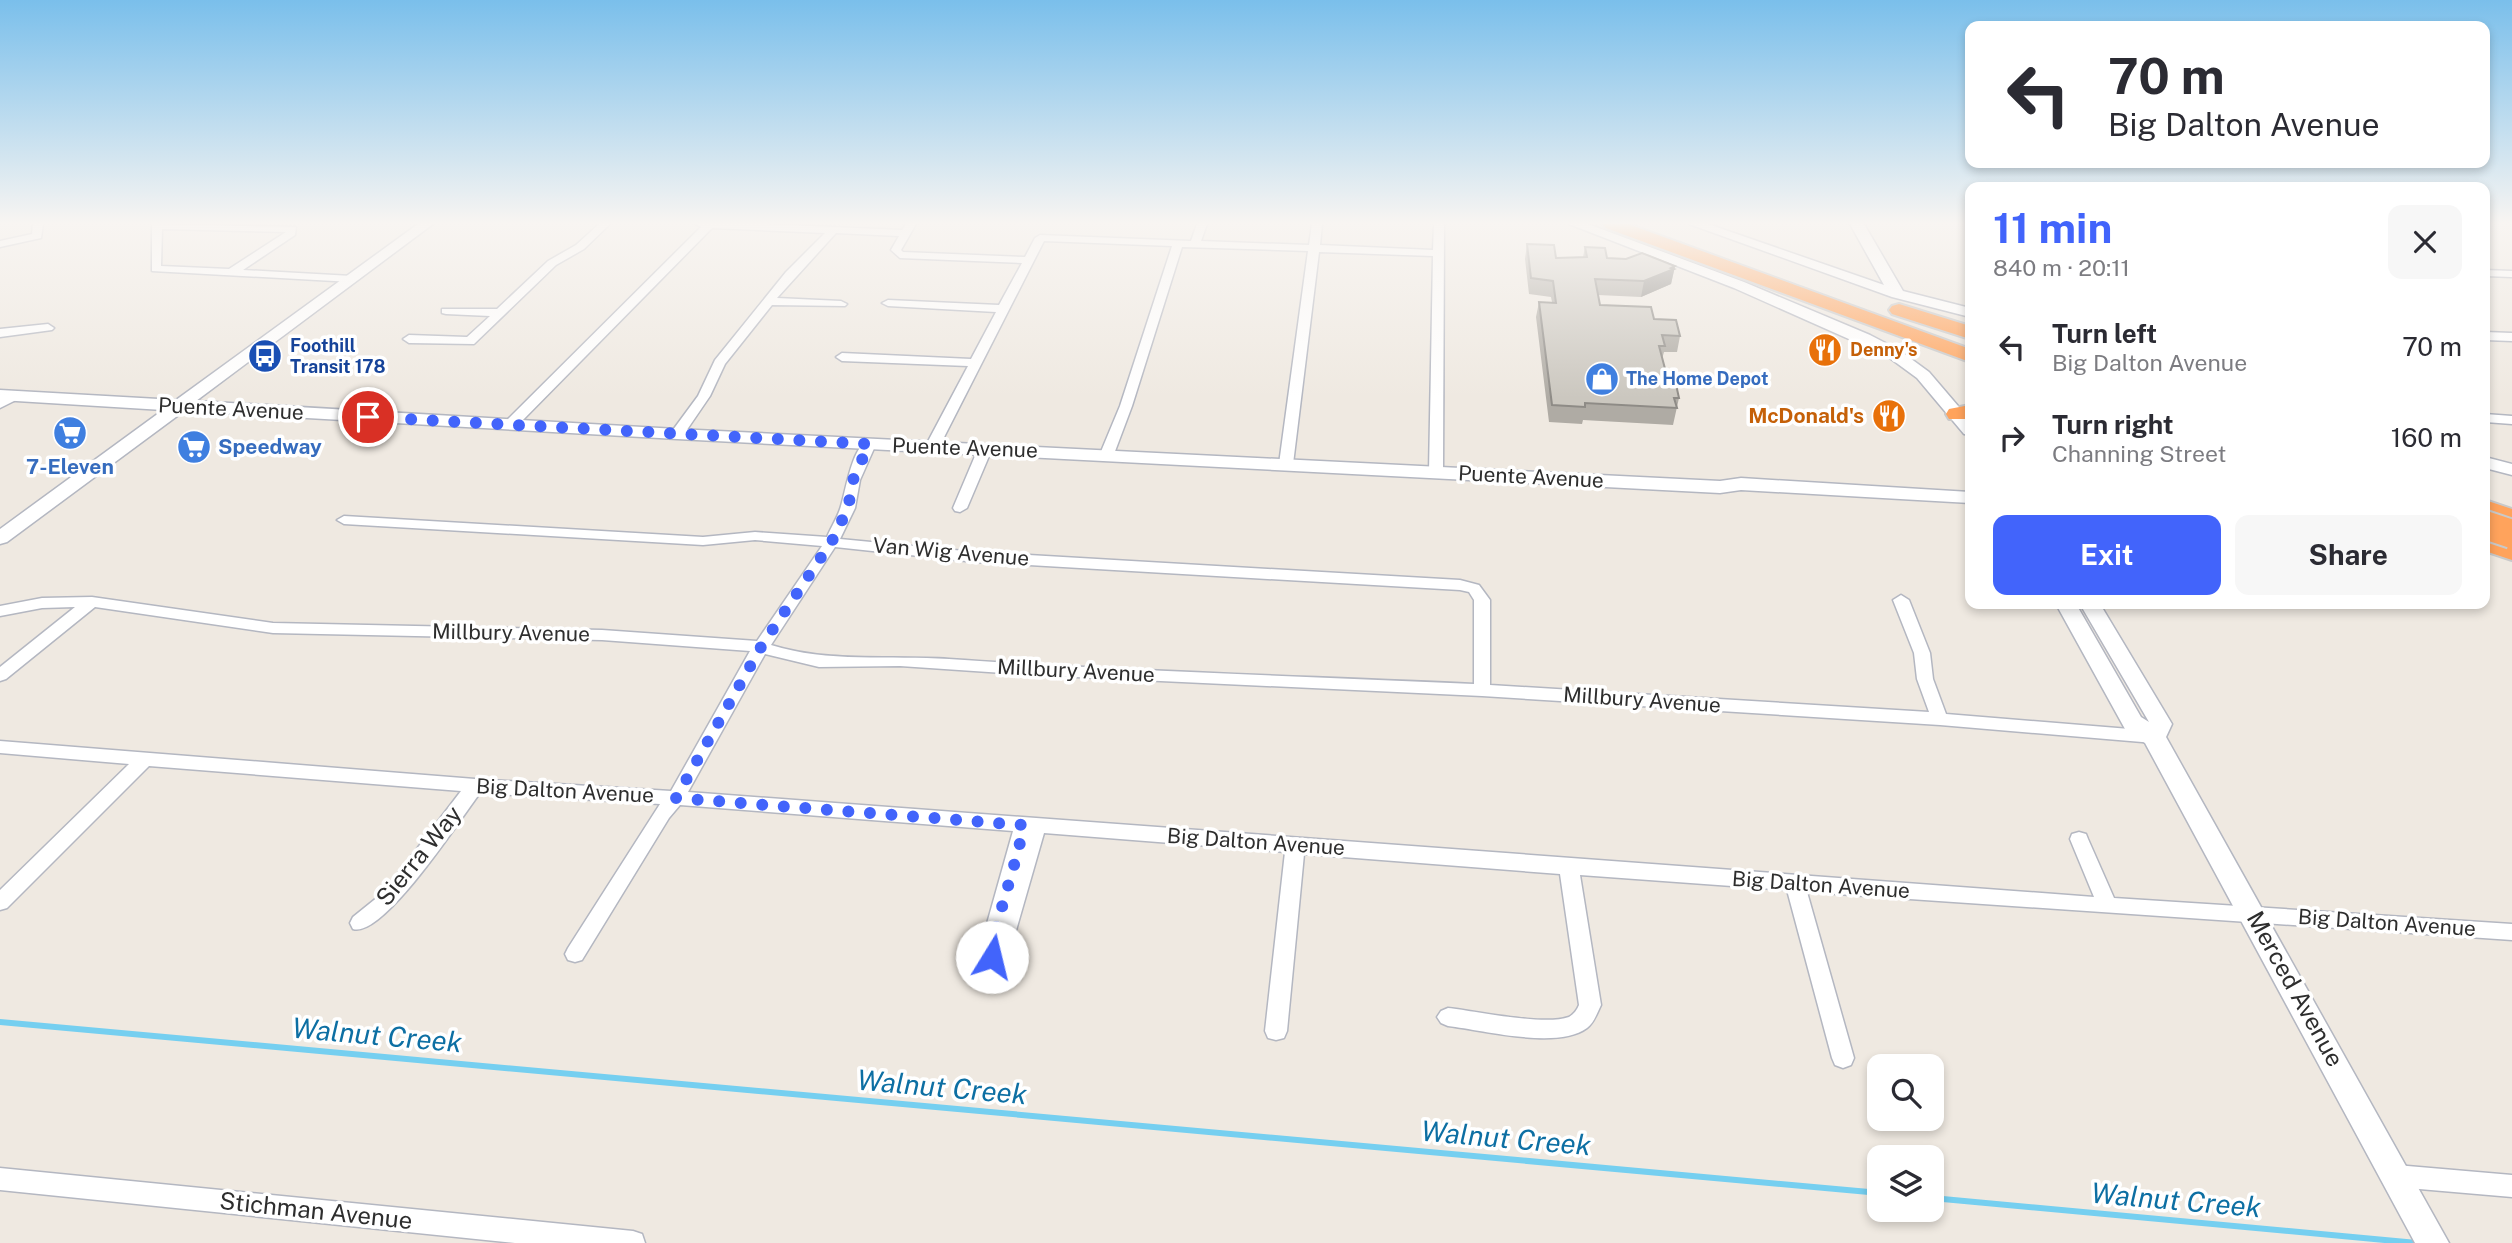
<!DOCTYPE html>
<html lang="en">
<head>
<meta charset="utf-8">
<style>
  body { margin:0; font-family:"Public Sans",sans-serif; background:#f7f7f7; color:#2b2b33; height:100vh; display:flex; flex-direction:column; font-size:26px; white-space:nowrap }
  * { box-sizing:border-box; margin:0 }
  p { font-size:23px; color:#7c7c81 }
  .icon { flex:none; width:38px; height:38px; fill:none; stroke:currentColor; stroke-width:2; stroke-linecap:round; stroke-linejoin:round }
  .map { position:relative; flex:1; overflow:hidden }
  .panel { position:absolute; left:1965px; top:182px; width:525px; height:427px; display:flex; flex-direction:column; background:#fff; border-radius:14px; box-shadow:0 4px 10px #0003 }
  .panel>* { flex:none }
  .banner { position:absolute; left:1965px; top:21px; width:525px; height:147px; border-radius:14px; box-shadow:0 4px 10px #0003; background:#fff; color:#2b2b33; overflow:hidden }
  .controls { position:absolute; left:1867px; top:1054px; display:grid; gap:14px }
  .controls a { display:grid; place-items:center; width:77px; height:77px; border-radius:14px; background:#fff; box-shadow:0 4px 10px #0003; font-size:35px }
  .pin { position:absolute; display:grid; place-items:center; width:60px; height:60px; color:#fff; margin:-30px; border:4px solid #fff; border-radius:50%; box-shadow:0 2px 7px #0007 }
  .me { position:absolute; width:77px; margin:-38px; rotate:9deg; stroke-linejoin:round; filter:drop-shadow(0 0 5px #0008) }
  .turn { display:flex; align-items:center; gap:24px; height:147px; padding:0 28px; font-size:32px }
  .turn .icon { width:91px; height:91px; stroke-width:2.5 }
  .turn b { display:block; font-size:49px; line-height:60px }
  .round { display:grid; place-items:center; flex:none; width:74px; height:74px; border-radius:14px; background:#f7f7f7 }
  .head { display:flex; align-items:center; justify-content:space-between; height:119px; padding:0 28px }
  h1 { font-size:42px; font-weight:700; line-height:52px; color:#4264fb }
  .button { display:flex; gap:14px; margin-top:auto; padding:14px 28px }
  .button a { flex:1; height:80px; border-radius:14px; background:#4264fb; color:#fff; font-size:28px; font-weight:700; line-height:80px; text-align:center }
  .button a+a { background:#f7f7f7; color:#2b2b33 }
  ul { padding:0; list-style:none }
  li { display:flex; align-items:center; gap:21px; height:91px; padding:0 28px }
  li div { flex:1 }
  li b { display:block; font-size:26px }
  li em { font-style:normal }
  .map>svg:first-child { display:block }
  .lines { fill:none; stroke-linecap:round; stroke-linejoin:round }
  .stream { stroke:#75cff0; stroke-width:6 }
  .street-casing { stroke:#b4b7c1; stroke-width:3 }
  .secondary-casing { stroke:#b4b7c1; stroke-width:3 }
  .highway-casing { stroke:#c9c9c9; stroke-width:4 }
  .street { fill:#fff; fill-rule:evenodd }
  .secondary { fill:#fff; fill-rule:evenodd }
  .highway { fill:#ffa35c; fill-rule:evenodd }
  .highway-bridge-casing { stroke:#c9c9c9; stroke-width:32; stroke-linecap:butt }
  .highway-bridge { stroke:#ffa35c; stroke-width:28 }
  .wall { fill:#afaba4 }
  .shaded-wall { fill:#8e8b86 }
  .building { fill:#cbc7bf; stroke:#8e8b86; stroke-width:2 }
  .route { stroke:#4264fb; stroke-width:12; stroke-dasharray:0 21.6 }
  .labels { text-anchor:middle; stroke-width:7; stroke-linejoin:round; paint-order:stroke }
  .far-transit-label { font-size:18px; font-weight:bold; fill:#164399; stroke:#fff; text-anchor:start }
  .far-food-label { font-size:18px; font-weight:bold; fill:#c56008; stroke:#fff; text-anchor:start }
  .far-shop-label { font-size:18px; font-weight:bold; fill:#366cbe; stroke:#fff; text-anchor:start }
  .street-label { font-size:21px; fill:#2e2e2e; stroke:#fff }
  .food-label { font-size:21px; font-weight:bold; fill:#c56008; stroke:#fff; text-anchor:end }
  .shop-label { font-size:21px; font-weight:bold; fill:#366cbe; stroke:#fff; text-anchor:start }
  .near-street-label { font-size:24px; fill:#2e2e2e; stroke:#fff }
  .near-water-label { font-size:28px; font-style:italic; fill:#0d6fa3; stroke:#fff }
</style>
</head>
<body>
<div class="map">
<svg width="2512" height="1243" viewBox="0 0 2512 1243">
  <rect width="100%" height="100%" fill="#efe9e1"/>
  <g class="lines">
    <path class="stream" d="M0,1022L1880,1193
      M1932,1198L2417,1243"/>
    <g class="street-casing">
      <path id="street" d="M33,224H43L41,238L0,247V241L32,234Z
        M152,224L296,227L295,235L243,270L352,276L358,279L352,282L152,271ZM162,229L286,232L229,269L161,266Z
        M599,224H610L584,249L556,265L474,344L409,343L403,339L409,335L467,337L490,316L446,314L442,313V309H497L548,261L576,245Z
        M695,224H764L902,230L906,224H916L901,250L903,252L1025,257L1035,238L1040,235L1191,241L1197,224H1207L1201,241L1309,245L1312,224H1322L1320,245L1433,250L1434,224H1444L1443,472L1436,476L1429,472L1433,256L1319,252L1293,464L1286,468L1279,464L1308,251L1182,247L1132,406L1114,454L1107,458L1100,454L1120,406L1172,246L1044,241L939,447L932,451L925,447L968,366L842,361L836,357L842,353L971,359L996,312L888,306L882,303L888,300L999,305L1022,263L900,258L891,250L899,236L836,233L777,298L841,301L847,304L845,306L772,305L725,364L710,396L682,437L677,438L670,434L698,396L715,360L786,272L825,233L712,228L517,426H507V420L701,227Z
        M2485,270L2512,271V277L2485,276Z
        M48,324L54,328L52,330L0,337V329Z
        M2485,332L2512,333V341L2485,340Z
        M14,392L20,396L18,399L0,408V399Z
        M2485,414L2512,416V424L2485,422Z
        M869,440L876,444L860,480L855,508L840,539L975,552L1460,580L1479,585L1490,600V685L1929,712L1917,679L1914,653L1893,600L1901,595L1909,600L1930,653L1933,679L1946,714L2154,731L2160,733L2163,737L2160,741L2154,743L1940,725L1482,696L1033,675L900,666L819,667L765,654L688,792L2094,897L2070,839L2072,834L2079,832L2086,834L2088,839L2114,898L2512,924V940L1807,892L1854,1058L1851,1065L1843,1068L1835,1065L1832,1058L1787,890L1580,875L1601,1005C1597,1013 1594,1023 1587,1028C1558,1050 1482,1030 1448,1026L1441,1023L1437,1017L1441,1011L1448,1008C1476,1011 1544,1026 1569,1017C1574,1014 1577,1010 1579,1005L1560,874L1304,854L1287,1031L1284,1038L1276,1040L1268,1038L1265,1031L1285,852L1044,833L1011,948L1003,962L992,965L985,963L979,952L1013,831L680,805L669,818L582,960L575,962L568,960L565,954L568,948L660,804L480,793C461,818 383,939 353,929L350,923L353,917L384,892L461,791L149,766L7,908L0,910V890L129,764L0,753V741L475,779L671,791L750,651L602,640L273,633L95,607L6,679L0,681V667L75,607L42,608L0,616V606L42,598L92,597L273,623L602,630L757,641L822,546L755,540L703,545L344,524L337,520L344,516L703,537L755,532L827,537C831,527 838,517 841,506C846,490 852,446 869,440ZM835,547L975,562L1460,590L1469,592L1474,600V684C1299,676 1124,671 949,659C890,655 828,663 771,645Z
        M985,445L992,449L967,508L960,512L955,511L953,508L978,449Z
        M2396,1165L2512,1175V1197L2396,1187L2388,1184L2384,1176L2388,1168Z
        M0,1168L633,1231L642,1234L645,1243H515L0,1190Z"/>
    </g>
    <g class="secondary-casing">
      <path id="secondary" d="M418,224H433L196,401L677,429L1720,481L1741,478L1970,492V503L1741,490L1720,493L677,439L184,411L7,542L0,544V529L163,410L0,400V390L176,400Z
        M1569,224H1588L1744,282L1870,335L1899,350L1929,372L1970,420V435L1964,434L1917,378L1887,356L1734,288Z
        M1689,224H1708L1884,285L1850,224H1864L1903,291L1970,308V317L1892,297Z
        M2485,457L2512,464V475L2485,468Z
        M2056,604H2076L2141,717L2149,722L2080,604H2100L2172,724L2166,737L2449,1243H2415L2145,743L2125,729Z"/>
    </g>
    <g class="highway-casing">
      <path id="highway" d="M1603,224H1628L1970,349V362L1606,228Z
        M1899,304L1970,326V339L1892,314L1889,310L1892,306Z
        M1970,405V419H1949L1946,414L1949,409Z
        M2485,500L2512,509V526L2485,517Z
        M2485,534L2512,543V560L2485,551Z"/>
    </g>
    <use href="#street" class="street"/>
    <use href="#secondary" class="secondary"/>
    <use href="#highway" class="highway"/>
    <g class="highway-bridge-casing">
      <path id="highway-bridge" d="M2485,525L2512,534"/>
    </g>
    <use href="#highway-bridge" class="highway-bridge"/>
  </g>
  <path class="wall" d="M1527,244L1556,258L1583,257L1585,247L1607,258L1675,266L1671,284L1641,297L1598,295L1600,305L1654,319L1680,336L1677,352H1664L1662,359L1668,380L1679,398L1673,425L1583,420L1582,424L1549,422L1536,317L1539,302H1552L1551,297L1529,294L1525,259Z"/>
  <path class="shaded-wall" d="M1675,266L1671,284L1641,297L1644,281Z"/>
  <path class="building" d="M1527,244L1554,245L1556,258L1587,257L1585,247L1605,248L1607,258L1626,259L1642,253L1675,266L1671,268L1674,269L1644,281L1595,279L1600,305L1651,307L1654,319L1676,320L1680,336L1662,335L1665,346H1659L1668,380H1675L1679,398H1674L1677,408L1585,403V407L1552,405L1539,302L1556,303L1553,281L1531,278Z"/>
  <linearGradient id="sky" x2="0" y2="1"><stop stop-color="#7abfeb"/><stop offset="0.56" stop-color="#f8f5f2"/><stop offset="1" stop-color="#f8f5f2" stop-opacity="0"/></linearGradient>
  <rect width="2512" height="398" fill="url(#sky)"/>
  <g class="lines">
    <path class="route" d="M368,417L869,444L853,480L848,508L832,541L761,647L676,798L1023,825L1019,848L989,952L992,957"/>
  </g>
  <defs>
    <g id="restaurant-disc" transform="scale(1.75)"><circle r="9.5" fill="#e8710a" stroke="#fff"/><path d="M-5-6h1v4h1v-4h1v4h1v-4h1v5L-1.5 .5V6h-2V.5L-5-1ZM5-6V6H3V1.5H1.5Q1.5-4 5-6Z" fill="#fff"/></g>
    <g id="bus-disc" transform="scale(1.75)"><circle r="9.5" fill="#1a4fb4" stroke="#fff"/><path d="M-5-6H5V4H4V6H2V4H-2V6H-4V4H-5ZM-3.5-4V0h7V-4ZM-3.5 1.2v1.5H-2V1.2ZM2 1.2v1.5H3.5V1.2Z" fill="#fff"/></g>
    <g id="shop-disc" transform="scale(1.75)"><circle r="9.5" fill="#3f7fe0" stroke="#fff"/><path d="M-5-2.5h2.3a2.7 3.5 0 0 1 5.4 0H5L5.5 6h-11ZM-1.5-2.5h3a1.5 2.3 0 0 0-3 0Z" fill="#fff"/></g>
    <g id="supermarket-disc" transform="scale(1.75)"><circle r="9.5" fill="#3f7fe0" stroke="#fff"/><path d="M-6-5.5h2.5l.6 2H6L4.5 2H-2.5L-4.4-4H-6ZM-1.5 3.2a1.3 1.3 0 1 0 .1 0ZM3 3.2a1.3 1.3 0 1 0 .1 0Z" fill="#fff"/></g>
  </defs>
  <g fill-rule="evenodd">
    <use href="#restaurant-disc" x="1825" y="350"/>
    <use href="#bus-disc" x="265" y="356"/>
    <use href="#shop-disc" x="1602" y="379"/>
    <use href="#restaurant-disc" x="1889" y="416"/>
    <use href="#supermarket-disc" x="70" y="433"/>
    <use href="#supermarket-disc" x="194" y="447"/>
  </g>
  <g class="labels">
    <g class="far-transit-label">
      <text x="290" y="352">Foothill<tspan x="290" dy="21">Transit 178</tspan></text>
    </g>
    <g class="far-food-label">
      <text x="1850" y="356">Denny's</text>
    </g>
    <g class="far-shop-label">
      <text x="1626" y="385">The Home Depot</text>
    </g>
    <g class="street-label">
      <text transform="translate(231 409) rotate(3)" y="7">Puente Avenue</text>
      <text transform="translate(965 448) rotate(2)" y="7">Puente Avenue</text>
      <text transform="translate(1531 477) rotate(3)" y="7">Puente Avenue</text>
      <text transform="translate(951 552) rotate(5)" y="7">Van Wig Avenue</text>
      <text transform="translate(511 633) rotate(1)" y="7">Millbury Avenue</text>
      <text transform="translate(1076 671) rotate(3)" y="7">Millbury Avenue</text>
      <text transform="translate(1642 700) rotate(4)" y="7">Millbury Avenue</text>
      <text transform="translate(565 791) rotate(3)" y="7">Big Dalton Avenue</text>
      <text transform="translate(1256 842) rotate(4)" y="7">Big Dalton Avenue</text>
      <text transform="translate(1821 885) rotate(4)" y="7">Big Dalton Avenue</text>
      <text transform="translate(2387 923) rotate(4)" y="7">Big Dalton Avenue</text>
    </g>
    <g class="food-label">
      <text x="1864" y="423">McDonald's</text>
    </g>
    <g class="shop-label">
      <text x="218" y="454">Speedway</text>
      <text x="70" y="474" text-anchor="middle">7-Eleven</text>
    </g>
    <g class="near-street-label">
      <text transform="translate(419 856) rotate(-51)" y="8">Sierra Way</text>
      <text transform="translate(2295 989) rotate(61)" y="8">Merced Avenue</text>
      <text transform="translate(316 1211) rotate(6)" y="8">Stichman Avenue</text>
    </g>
    <g class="near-water-label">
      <text transform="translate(377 1035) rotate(5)" y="10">Walnut Creek</text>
      <text transform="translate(942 1087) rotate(5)" y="10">Walnut Creek</text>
      <text transform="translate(1506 1138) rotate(5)" y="10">Walnut Creek</text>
      <text transform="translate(2176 1200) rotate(5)" y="10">Walnut Creek</text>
    </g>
  </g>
</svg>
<div class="controls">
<a><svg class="icon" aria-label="search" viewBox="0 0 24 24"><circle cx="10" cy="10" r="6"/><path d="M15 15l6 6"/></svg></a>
<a><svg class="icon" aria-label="layers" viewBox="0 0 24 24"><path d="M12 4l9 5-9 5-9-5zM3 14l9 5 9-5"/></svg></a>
</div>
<div class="pin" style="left:368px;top:417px;background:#d93025"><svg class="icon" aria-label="arrive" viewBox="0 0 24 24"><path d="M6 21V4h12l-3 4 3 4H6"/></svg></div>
<svg class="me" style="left:992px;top:957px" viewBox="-20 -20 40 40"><circle r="19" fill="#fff"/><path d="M0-13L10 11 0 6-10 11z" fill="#4264fb"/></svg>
<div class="banner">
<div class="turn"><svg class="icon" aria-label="left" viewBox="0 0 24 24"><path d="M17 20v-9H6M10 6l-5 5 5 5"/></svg><div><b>70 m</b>Big Dalton Avenue</div></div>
</div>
<section class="panel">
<div class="head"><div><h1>11 min</h1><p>840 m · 20:11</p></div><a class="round"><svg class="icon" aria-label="close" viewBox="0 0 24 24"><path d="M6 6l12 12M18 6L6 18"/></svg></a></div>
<ul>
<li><svg class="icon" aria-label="left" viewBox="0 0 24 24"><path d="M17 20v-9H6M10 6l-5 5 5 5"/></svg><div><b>Turn left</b><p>Big Dalton Avenue</p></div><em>70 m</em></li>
<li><svg class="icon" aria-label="right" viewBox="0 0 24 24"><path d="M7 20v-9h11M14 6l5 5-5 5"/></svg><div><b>Turn right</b><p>Channing Street</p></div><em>160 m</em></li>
</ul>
<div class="button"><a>Exit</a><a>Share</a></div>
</section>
</div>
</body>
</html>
